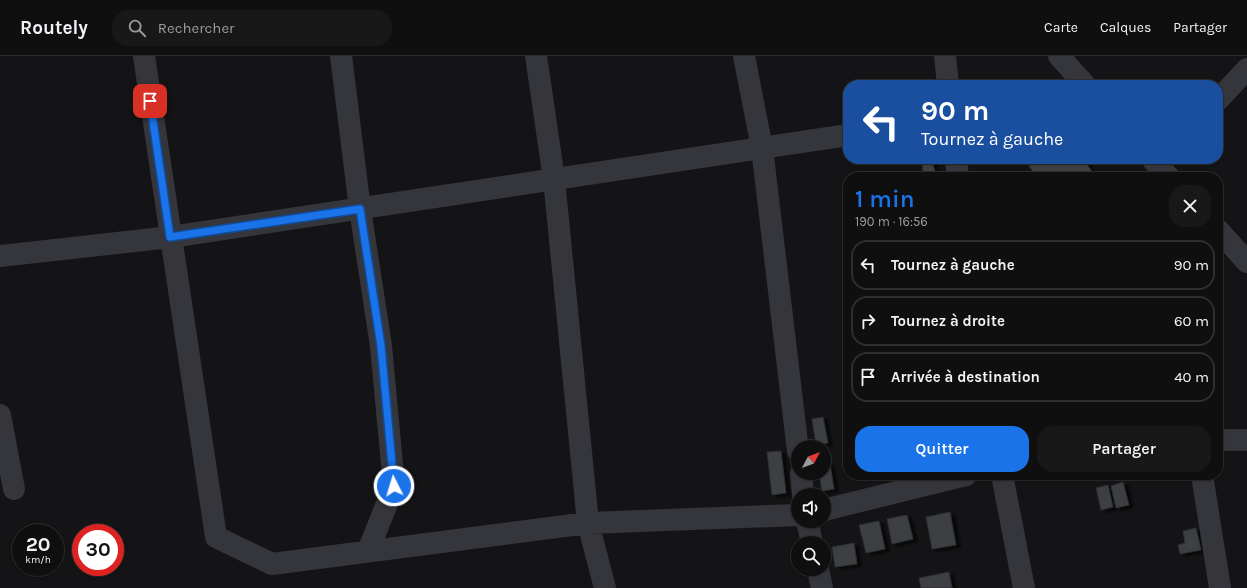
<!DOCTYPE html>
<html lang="fr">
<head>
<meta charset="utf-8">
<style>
  body { margin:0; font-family:Karla,sans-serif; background:#181819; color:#f1f3f6; height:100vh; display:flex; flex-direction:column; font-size:15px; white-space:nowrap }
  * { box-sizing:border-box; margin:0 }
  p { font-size:13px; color:#9b9c9f }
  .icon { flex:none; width:22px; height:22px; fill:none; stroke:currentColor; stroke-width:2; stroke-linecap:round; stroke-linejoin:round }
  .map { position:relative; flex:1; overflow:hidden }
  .side { position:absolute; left:843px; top:116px; width:380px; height:308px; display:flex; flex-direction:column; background:#0f0f10; border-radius:16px; box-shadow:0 1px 3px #0004,0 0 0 1px #2f2f30 }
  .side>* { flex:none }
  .top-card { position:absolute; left:843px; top:24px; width:380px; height:84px; border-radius:16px; box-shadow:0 1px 3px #0004,0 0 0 1px #2f2f30; background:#1a4fa0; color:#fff; overflow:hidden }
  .needle { width:26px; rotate:49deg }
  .fabs { position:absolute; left:791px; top:384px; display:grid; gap:8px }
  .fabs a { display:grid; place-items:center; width:40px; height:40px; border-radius:50%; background:#0f0f10; box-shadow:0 1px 3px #0004,0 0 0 1px #2f2f30; font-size:20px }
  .speed { position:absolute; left:12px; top:468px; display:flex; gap:8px; font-size:20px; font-weight:700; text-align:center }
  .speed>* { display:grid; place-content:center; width:52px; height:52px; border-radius:50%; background:#0f0f10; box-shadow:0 1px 3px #0004,0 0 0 1px #2f2f30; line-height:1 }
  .speed small { font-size:10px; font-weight:400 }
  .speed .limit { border:6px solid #d22; background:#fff; color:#111 }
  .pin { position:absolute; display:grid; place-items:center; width:34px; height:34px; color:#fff; margin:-17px; border-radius:8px; box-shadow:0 2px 6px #0006 }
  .me { position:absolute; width:44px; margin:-22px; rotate:355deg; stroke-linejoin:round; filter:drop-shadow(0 0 3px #0008) }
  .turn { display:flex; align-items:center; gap:14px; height:84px; padding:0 12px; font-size:18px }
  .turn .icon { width:52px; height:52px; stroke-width:2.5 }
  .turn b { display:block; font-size:28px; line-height:34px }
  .round { display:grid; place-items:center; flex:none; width:42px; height:42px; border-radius:16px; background:#181819 }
  .head { display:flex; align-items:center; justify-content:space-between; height:68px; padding:0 12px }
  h1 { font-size:24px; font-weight:600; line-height:30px; color:#1a73e8 }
  .cta { display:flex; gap:8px; margin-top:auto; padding:8px 12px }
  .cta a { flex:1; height:46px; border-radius:16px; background:#1a73e8; color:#fff; font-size:16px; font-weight:600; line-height:46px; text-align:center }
  .cta a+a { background:#181819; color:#f1f3f6 }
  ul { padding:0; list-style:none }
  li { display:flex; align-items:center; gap:12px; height:50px; margin:0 8px 6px; padding:0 4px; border:2px solid #2f2f30; border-radius:16px }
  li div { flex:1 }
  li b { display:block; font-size:15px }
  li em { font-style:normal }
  header { display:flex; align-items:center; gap:24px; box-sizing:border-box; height:56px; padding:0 20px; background:#0f0f10; border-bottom:1px solid #2f2f30 }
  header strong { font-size:19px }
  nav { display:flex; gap:22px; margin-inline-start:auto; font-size:14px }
  .search { width:280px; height:36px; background:#181819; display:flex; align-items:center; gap:10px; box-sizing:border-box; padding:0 14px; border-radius:16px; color:#9b9c9f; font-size:15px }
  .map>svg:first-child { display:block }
  .building { fill:#3e3f43; stroke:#2e2e32; filter:url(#shadow) }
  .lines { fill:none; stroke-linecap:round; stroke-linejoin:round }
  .street { stroke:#35363b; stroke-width:22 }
  .route-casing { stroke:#114b97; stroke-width:10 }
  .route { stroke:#1a73e8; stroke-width:7 }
</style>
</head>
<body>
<header>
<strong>Routely</strong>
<div class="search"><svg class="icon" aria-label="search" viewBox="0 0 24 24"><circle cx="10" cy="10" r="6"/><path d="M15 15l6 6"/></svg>Rechercher</div>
<nav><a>Carte</a><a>Calques</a><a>Partager</a></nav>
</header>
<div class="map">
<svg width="1247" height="532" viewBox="0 0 1247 532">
  <defs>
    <filter id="shadow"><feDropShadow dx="4.5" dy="2.5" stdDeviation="1" flood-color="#0009"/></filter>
  </defs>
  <rect width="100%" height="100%" fill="#141416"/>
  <path class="building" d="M984,24L985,29H968V28Z
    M921,103H932L936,121H924Z
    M1039,103H1083L1096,121H1037L1029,110Z
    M823,361L828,387L816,389L812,363Z
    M781,395L786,437L772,439L767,396Z
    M830,408L834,433L822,435L819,417H824V409Z
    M1123,426L1129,449L1116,452L1111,430Z
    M1108,429L1113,451L1101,454L1096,432Z
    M950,456L956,489L932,493L926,461Z
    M907,459L913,483L892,488L887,463Z
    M879,465L885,493L866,497L859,469Z
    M1196,472L1201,494L1180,498L1178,489L1185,487L1183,475Z
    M854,487L857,508L835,511L832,491Z
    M949,516L952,532H921L919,522Z"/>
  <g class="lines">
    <path class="street" d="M144,0L216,481L272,508L588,467L798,459
      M341,0L360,153L381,290L394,430L368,495
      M536,0L554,123L588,467L605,532
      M744,0L762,92L798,395
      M945,0L948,29
      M1059,0L1085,29
      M1218,44L1247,13
      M956,103L958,121
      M1152,103L1169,121
      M1218,174L1247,206
      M0,200L171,181L848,79
      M0,359L14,433
      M1218,384H1247
      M801,417L803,439
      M1002,419L1024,532
      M1202,419L1220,532
      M824,454L966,419
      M807,465L812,487
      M818,513L822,532"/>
  </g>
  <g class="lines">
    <g class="route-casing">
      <path id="route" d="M150,45L170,181L360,153L381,290L394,430"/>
    </g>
    <use href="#route" class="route"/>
  </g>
</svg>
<div class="fabs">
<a><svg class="needle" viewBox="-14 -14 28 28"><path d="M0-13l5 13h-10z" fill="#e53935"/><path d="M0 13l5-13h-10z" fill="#9b9c9f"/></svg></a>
<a><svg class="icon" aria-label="sound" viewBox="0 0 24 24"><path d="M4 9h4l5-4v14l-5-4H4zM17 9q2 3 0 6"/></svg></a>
<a><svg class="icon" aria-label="search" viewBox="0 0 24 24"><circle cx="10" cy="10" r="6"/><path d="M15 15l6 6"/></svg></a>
</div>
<div class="speed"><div>20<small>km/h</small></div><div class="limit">30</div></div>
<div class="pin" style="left:150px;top:45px;background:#d93025"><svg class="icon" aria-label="arrive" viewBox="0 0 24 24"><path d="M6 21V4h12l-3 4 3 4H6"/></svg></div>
<svg class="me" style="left:394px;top:430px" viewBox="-20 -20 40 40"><circle r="17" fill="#1a73e8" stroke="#fff" stroke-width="3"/><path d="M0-11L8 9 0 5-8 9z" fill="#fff"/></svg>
<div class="top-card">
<div class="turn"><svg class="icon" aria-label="left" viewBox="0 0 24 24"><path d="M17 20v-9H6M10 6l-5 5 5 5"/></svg><div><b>90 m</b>Tournez à gauche</div></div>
</div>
<section class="side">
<div class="head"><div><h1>1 min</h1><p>190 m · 16:56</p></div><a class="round"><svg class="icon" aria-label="close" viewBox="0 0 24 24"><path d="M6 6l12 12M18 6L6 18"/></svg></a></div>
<ul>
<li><svg class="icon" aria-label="left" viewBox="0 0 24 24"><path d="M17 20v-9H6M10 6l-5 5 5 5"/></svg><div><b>Tournez à gauche</b></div><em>90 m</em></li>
<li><svg class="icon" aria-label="right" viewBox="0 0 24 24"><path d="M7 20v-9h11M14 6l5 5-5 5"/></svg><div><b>Tournez à droite</b></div><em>60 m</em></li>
<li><svg class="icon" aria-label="arrive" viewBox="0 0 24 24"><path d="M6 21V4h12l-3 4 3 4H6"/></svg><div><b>Arrivée à destination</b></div><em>40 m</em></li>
</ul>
<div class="cta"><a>Quitter</a><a>Partager</a></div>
</section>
</div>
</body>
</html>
